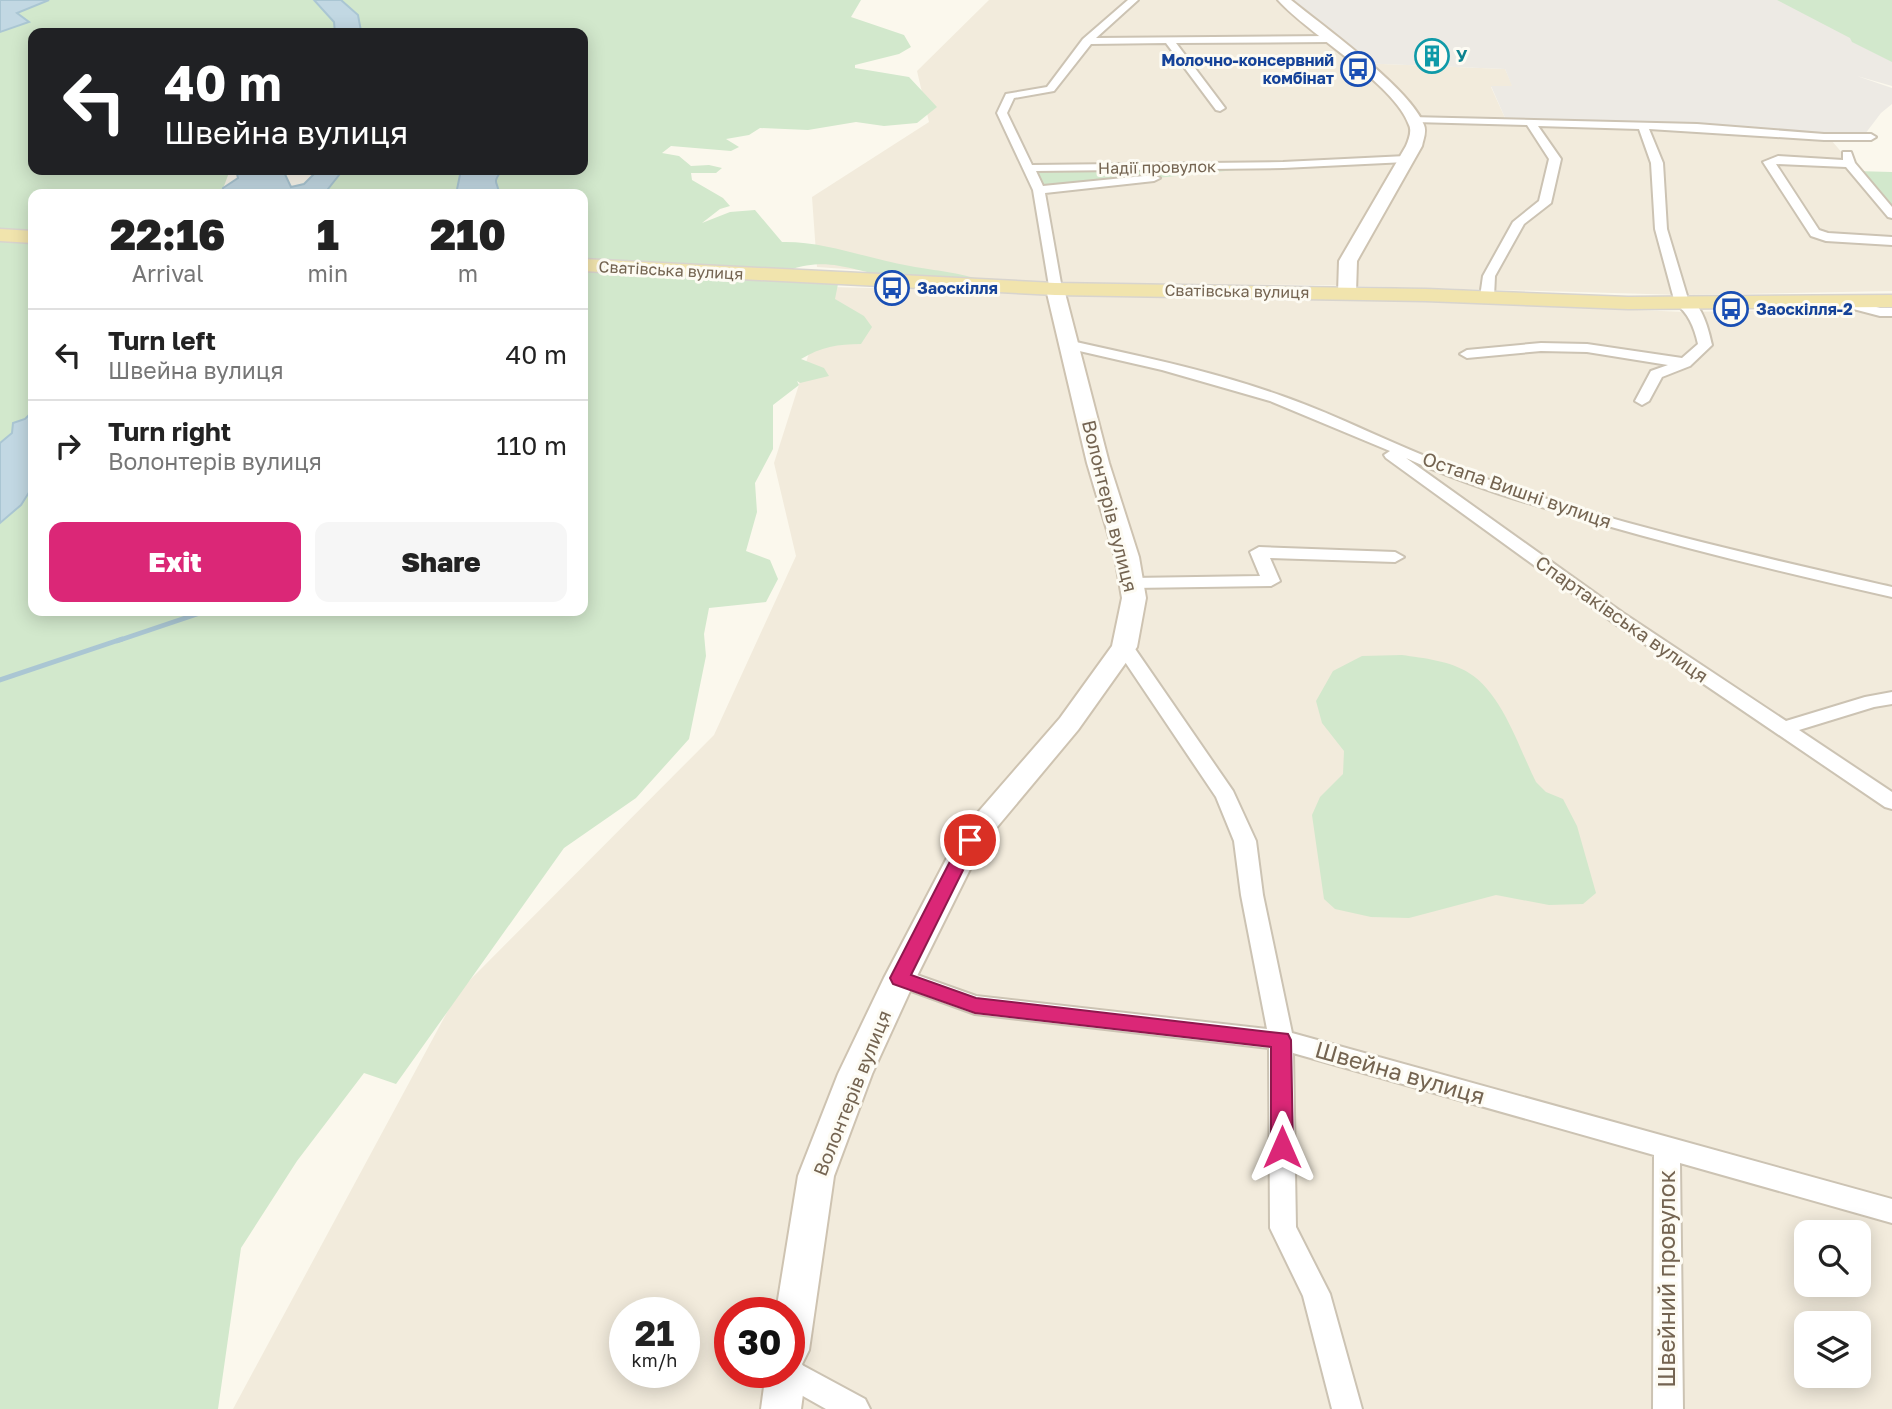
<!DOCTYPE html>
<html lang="en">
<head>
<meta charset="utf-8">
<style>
  body { margin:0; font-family:"Golos Text",sans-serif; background:#f6f6f6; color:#222; height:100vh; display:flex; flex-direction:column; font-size:26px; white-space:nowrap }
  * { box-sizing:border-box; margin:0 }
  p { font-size:23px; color:#767676 }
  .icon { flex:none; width:38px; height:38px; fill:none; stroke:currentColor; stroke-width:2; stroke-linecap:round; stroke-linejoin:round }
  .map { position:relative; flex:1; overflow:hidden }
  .panel { position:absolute; left:28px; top:189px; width:560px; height:427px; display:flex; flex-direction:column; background:#fff; border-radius:14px; box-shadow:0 4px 18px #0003 }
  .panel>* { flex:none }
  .hud { position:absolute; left:28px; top:28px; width:560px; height:147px; border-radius:14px; box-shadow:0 4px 18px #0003; background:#202124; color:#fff; overflow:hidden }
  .tools { position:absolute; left:1794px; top:1220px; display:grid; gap:14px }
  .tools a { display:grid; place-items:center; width:77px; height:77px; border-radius:14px; background:#fff; box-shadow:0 4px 18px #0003; font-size:35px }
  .speed { position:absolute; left:609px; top:1297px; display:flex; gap:14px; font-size:35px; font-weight:700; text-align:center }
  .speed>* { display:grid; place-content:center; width:91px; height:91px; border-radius:50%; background:#fff; box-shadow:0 4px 18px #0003; line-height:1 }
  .speed small { font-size:18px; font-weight:400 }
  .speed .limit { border:10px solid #d22; background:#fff; color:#111 }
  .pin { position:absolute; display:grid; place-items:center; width:60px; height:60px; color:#fff; margin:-30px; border:4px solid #fff; border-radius:50%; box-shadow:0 2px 7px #0007 }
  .me { position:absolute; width:77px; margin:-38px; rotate:0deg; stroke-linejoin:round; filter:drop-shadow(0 0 5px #0008) }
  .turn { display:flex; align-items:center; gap:24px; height:147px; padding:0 21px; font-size:32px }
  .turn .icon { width:91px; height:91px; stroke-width:2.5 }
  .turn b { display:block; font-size:49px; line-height:60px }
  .eta { display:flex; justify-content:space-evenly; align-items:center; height:119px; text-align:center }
  .eta b { font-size:42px; font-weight:800; line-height:49px }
  .primary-button { display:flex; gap:14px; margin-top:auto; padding:14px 21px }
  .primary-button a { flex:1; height:80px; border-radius:14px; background:#db2777; color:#fff; font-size:28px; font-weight:800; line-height:80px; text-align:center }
  .primary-button a+a { background:#f6f6f6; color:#222 }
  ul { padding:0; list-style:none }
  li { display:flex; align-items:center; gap:21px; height:91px; padding:0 21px; border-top:2px solid #e0e0e0 }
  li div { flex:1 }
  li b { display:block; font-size:26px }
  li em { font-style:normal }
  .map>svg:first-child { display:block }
  .residential { fill:#f2ebdc; fill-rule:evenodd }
  .industrial { fill:#edeae4 }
  .green { fill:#d2e8cc }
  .water { fill:#c2d8e3; stroke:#aac6d3; stroke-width:2 }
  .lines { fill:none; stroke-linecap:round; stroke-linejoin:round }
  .stream-far1 { stroke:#aac6d3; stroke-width:4.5 }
  .stream { stroke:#aac6d3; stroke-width:5 }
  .street-casing { stroke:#ccc3b3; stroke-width:4 }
  .secondary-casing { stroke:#cec3b1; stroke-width:4 }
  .primary-casing { stroke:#d8d4ce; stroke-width:3 }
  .street { fill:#fff; fill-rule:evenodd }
  .secondary { fill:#fff; fill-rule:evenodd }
  .primary { fill:#f1e4ad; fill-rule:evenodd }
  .route { fill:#db2777; stroke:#8e194d; stroke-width:2 }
  .labels { text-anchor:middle; stroke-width:6; stroke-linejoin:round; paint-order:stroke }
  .far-culture-label { font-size:16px; font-weight:bold; fill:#0d838f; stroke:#fdfbf3; text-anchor:start }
  .far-transit-label { font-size:16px; font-weight:bold; fill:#164399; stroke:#fdfbf3; text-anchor:start }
  .far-street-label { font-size:16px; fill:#746451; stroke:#fdfbf3 }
  .street-label { font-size:19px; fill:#746451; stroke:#fdfbf3 }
  .near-street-label { font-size:23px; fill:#746451; stroke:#fdfbf3 }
</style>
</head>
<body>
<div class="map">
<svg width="1892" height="1409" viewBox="0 0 1892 1409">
  <rect width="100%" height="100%" fill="#fbf8ed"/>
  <path class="residential" d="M989,0H1278L1348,60L1358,63L1505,69L1513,87H1491L1505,118L1582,124L1697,127L1831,140L1892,210V291L1683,295L1320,285L1060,284L817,267L812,197L929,122L917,71Z
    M830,287L1441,302L1686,312L1892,308V1409H233L458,992L714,735L796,556L774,463ZM1806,1232H1858V1284H1806ZM625,1312H684V1372H625ZM730,1312H789V1372H730ZM1806,1323H1858V1376H1806Z"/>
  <path class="industrial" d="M1287,0H1892V86L1857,76L1892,88V104L1881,113L1865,134H1813L1672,124L1505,118L1491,86H1512L1505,69L1358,63Z"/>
  <path class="green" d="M49,0H313L334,21L335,33H33V170H230L221,194H33V233L0,232V32L28,22L16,13Z
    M341,0H861L851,17L904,35L911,47L899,54L855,65V68L909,77L937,107L917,123L884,126L856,122L808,130L760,128L749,135L726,139L739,147L731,151L671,146L662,153L679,156L691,166L709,165L722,168L716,173H691L692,180L723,198L730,206L720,209L702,223L730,212L755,210L782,242C825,241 868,259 910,266C938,271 956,272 985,281C954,279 922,278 891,276C851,272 832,256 789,270L583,261V194H499C498,180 492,185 502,170H583V33H359L360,30Z
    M1777,0H1892V62L1852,42L1850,38Z
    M1283,165L1039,190L1031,169Z
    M343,170H461L456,194H323Z
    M1855,171L1892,172V214Z
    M0,240H33V411L25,419L13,423L12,433L0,443Z
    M583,267L822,279L838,284L835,299L864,316L872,327L861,344C838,344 821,347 801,359L824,368L829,376L800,383L797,381L799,385L773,405V449L755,483L757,512L746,551L770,560L778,579L766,602L709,608L704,634L706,656L689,739L636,798L564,848L396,1084L364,1073L297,1161L241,1248L218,1409H0V523L21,505L33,486V611H583Z
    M1402,655C1423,658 1451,661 1469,673C1502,693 1519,748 1536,782L1546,792L1563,799L1577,826L1596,893L1583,904L1549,905L1496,895L1409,918L1371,917L1335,909L1324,899L1312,815L1320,797L1343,774L1344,751L1322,723L1316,701L1333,671L1362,656Z"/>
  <path class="water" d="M0,0H49L17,13L29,22L0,32Z
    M314,0H341L358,15L361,31L358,33H335L334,22Z
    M236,170H283L291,187L304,184L318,170H343L324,194H222L223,188L238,178Z
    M461,170H502C491,185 498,180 499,194H456Z
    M33,411V486L21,505L0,523V443L12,433L13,423L25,419Z"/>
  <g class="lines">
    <path class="stream-far1" d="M117,641L206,611"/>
    <path class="stream" d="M0,680L122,639"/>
    <g class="street-casing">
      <path id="street" d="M1128,0H1138L1096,38L1330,36L1335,39L1330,42L1176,43L1225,108L1220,111L1216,110L1166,43L1091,44L1054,91L1014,98L1007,113L1032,165L1283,162L1406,156L1412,159L1406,162L1283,168L1036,171L1043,186L1154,175L1160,178L1154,181L1045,193L1062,289L1055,293L1050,292L1033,190L997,113L1006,94L1047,87L1083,39Z
        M1410,117L1697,124L1824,134H1871L1876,137L1871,140H1824L1649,129L1663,163L1667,229L1688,299C1702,303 1709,331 1712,345L1690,366L1662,377L1649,401L1642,405L1635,401L1651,371L1668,365L1587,352L1541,351L1467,358L1460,354L1467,350L1541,343L1587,344L1682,358L1698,344C1694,326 1688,313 1675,303L1655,229L1651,163L1639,129L1538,126L1561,159L1551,203L1524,224L1495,276L1494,297L1487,301L1480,297L1483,276L1513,222L1539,201L1549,159L1527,125L1414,122L1409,119Z
        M1843,152H1851L1855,163L1892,207V218L1888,217L1846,167L1776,164L1819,230L1828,233L1892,237V245L1826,241L1811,236L1763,162L1778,156L1843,160Z
        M1843,298L1880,308H1892V316H1880L1838,305L1836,302Z
        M1067,340C1139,356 1213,371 1282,396C1340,416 1395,446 1453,467C1595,520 1744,553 1892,587V597C1793,575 1695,551 1597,523C1533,505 1467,486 1406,458L1623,613L1786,721L1865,697L1892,692V704L1874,707L1799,730L1892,792V809L1885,807L1611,621L1386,458L1384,455L1390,451L1270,401L1162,370L1062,347L1060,344Z
        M1259,547L1395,552L1404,557L1395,562L1270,558L1280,581L1271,586L1132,588L1123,583L1132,578L1260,576L1250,552Z
        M1124,641L1131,643L1233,791L1256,841L1263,895L1292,1033L1892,1199V1223L1680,1163L1683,1409H1653L1654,1155L1293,1053L1296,1227L1330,1294L1362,1409H1332L1303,1296L1270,1228L1269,1048L975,1014L892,984L888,978L892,972L900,969L976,996L1267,1029L1241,895L1234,841L1216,797L1115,647Z
        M789,1358L865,1399L870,1409H826L778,1382L773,1372H789Z"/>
    </g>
    <g class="secondary-casing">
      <path id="secondary" d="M1278,0H1291C1323,26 1412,90 1424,125C1427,132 1423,140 1422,146L1357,261L1356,293L1347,298L1338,293L1339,261L1406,146C1409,139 1412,131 1409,125C1395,84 1308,34 1278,0Z
        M1055,284L1064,289L1109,463L1139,557L1146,598L1137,647L1078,730L982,845L916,978L872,1074L834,1176L809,1350L802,1364L806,1372L801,1409H761L766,1372H789V1312H776L798,1176L838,1074L884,978L960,833L1060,718L1112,646L1122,598L1115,557L1087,463L1046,289Z"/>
    </g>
    <g class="primary-casing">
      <path id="primary" d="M0,229L33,231V243L0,241Z
        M583,259L1055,283L1426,289L1628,297L1892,295V307L1628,309L1426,301L1055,295L583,271Z"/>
    </g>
    <use href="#street" class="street"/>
    <use href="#secondary" class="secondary"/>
    <use href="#primary" class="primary"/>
  </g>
  <path class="route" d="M970,834L976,836L978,840L911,975L976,998L1288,1034L1291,1040L1293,1147L1290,1154L1282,1156L1275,1154L1271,1147V1047L975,1013L893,984L890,978L961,840L963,836Z"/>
  <defs>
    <g id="building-ring" transform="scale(1.75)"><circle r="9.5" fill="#fdfbf3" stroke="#0f9aa8" stroke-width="1.5"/><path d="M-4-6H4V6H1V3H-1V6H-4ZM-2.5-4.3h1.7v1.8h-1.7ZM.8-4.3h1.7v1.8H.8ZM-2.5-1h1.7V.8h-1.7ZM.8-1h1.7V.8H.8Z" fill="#0f9aa8"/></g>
    <g id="bus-ring" transform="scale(1.75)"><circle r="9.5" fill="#fdfbf3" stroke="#1a4fb4" stroke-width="1.5"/><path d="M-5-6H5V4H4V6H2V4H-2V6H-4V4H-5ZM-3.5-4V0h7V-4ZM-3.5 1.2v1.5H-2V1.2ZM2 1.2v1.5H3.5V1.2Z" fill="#1a4fb4"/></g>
  </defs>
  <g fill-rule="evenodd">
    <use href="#building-ring" x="1432" y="56"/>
    <use href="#bus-ring" x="1358" y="69"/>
    <use href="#bus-ring" x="892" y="288"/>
    <use href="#bus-ring" x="1731" y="309"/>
  </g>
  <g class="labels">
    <g class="far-culture-label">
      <text x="1456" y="62">У</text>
    </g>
    <g class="far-transit-label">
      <text x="1334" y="66" text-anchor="end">Молочно-консервний<tspan x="1334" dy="18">комбінат</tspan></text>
      <text x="917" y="294">Заоскілля</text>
      <text x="1756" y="315">Заоскілля-2</text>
    </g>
    <g class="far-street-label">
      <text transform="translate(1157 167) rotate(-1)" y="6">Надії провулок</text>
      <text transform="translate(671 270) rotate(3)" y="6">Сватівська вулиця</text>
      <text transform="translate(1237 291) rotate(1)" y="6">Сватівська вулиця</text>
    </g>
    <g class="street-label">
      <text transform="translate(1517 490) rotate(19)" y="7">Остапа Вишні вулиця</text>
      <text transform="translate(1110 506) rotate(76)" y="7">Волонтерів вулиця</text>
      <text transform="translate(1622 619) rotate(35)" y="7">Спартаківська вулиця</text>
      <text transform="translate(852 1093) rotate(-68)" y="7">Волонтерів вулиця</text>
    </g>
    <g class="near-street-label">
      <text transform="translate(1400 1073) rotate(16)" y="8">Швейна вулиця</text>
      <text transform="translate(1667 1279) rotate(-90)" y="8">Швейний провулок</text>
    </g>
  </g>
</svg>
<div class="tools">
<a><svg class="icon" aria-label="search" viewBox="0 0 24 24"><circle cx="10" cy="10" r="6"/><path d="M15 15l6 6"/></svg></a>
<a><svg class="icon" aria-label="layers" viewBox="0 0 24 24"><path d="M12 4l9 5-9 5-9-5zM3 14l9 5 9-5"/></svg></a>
</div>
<div class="speed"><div>21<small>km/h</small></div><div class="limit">30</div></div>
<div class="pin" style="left:970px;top:840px;background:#d93025"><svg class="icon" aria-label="arrive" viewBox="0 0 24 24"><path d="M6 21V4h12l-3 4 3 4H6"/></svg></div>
<svg class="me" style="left:1282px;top:1147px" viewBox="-20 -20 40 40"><path d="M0-17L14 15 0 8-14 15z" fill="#db2777" stroke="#fff" stroke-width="4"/></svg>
<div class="hud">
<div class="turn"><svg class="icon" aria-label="left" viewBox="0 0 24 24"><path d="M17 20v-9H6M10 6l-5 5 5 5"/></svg><div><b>40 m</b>Швейна вулиця</div></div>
</div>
<section class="panel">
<div class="eta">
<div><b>22:16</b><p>Arrival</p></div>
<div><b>1</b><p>min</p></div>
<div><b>210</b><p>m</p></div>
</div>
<ul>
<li><svg class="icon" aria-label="left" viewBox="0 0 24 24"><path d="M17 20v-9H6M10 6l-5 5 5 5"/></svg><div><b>Turn left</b><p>Швейна вулиця</p></div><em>40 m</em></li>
<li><svg class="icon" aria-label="right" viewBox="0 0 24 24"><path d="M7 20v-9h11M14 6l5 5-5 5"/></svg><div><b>Turn right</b><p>Волонтерів вулиця</p></div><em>110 m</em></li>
</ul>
<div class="primary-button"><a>Exit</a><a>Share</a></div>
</section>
</div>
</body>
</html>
